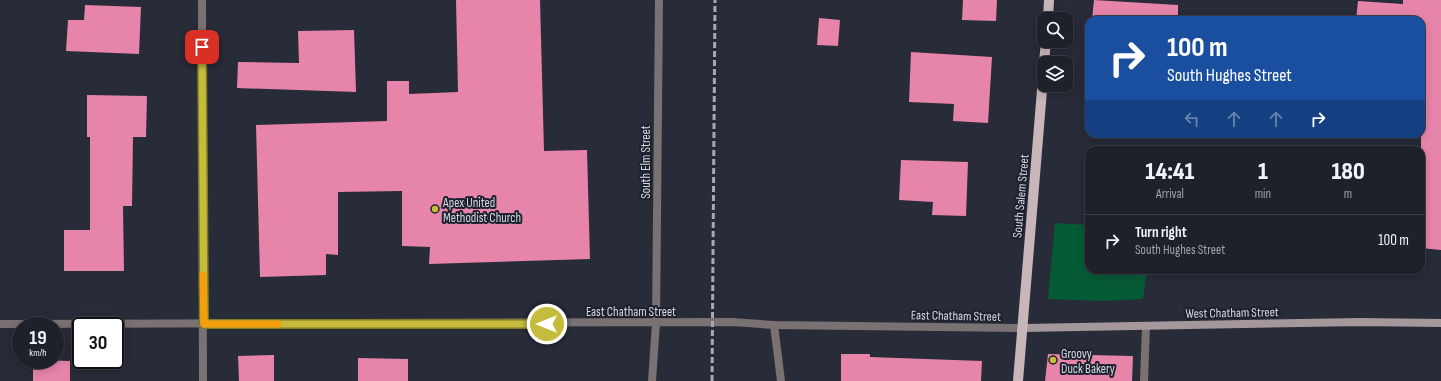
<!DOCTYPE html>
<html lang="en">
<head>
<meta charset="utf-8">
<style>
  body { margin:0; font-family:"Sofia Sans Condensed",sans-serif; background:#262832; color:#f1f3f6; height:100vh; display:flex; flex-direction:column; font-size:15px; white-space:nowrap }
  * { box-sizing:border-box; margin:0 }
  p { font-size:13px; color:#a1a3a8 }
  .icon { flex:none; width:22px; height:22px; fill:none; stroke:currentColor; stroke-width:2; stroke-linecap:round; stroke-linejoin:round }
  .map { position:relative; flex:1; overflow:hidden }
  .panel { position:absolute; left:1085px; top:146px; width:340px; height:128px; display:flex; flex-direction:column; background:#1e202a; border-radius:12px; box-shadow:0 2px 10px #0003,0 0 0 1px #3c3e47 }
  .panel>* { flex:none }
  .guide { position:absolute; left:1085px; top:16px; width:340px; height:122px; border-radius:12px; box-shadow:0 2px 10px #0003,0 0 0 1px #3c3e47; background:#1a4fa0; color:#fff; overflow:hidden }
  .buttons { position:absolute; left:1037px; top:12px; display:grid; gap:8px }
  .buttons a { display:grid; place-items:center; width:36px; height:36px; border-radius:8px; background:#1e202a; box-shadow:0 2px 10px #0003,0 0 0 1px #3c3e47; font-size:20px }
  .speed { position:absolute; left:12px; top:317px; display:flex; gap:8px; font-size:20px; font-weight:700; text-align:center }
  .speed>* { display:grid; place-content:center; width:52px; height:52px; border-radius:50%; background:#1e202a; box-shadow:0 2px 10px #0003,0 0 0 1px #3c3e47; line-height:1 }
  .speed small { font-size:10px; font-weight:400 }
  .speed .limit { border:2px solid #111; border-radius:6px; background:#fff; color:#111 }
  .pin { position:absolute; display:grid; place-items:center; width:34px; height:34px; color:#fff; margin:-17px; border-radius:8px; box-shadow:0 2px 6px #0006 }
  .me { position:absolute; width:44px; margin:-22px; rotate:270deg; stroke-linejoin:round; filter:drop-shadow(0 0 3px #0008) }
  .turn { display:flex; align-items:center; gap:14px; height:84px; padding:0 16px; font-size:18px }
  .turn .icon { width:52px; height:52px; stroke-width:2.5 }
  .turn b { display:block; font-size:28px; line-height:34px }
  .lanes { display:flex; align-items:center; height:38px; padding:0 16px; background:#0003; justify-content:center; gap:20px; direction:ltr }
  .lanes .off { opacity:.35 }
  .eta { display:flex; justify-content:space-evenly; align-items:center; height:68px; text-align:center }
  .eta b { font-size:24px; font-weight:800; line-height:28px }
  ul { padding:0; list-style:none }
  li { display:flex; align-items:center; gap:12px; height:52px; padding:0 16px; border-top:1px solid #3c3e47 }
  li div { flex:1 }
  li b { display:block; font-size:15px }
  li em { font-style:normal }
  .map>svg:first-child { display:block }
  .green { fill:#055b36 }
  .building { fill:#e784a9 }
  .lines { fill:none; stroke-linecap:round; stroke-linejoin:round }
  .lane { stroke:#797172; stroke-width:8 }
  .street { stroke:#797172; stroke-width:8 }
  .secondary { stroke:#a5989a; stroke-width:8 }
  .primary { stroke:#c8b6b9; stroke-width:10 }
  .rail { stroke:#a7aab3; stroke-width:3; stroke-dasharray:6 3; stroke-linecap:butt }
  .route-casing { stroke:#817a27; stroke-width:10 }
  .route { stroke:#c6bc3c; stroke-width:7 }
  .slow { stroke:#f59e0b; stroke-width:7 }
  .poi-dot { fill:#c6bc3c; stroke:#1e212e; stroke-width:1.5 }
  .labels { text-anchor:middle; stroke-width:4; stroke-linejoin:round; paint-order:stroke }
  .street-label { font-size:13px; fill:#d5d8e0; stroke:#1e212e }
  .poi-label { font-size:13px; fill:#d5d8e0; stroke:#1e212e; text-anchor:start }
</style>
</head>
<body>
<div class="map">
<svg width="1441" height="381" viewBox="0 0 1441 381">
  <rect width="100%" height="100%" fill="#282b38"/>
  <path class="green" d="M1055,223L1089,225V270H1147L1143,299L1104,301L1048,299Z"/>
  <path class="building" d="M456,0H540L544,151L587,150L590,259L429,264L430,247L402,246V191L338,192V255L326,254V275L260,277L256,125L387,121V81H409V94L458,92Z
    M963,0H997L996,21L962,20Z
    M1094,0L1178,5V20H1092Z
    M1403,0H1441V250L1421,248V20H1356L1358,1L1403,4Z
    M85,5L141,7L139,54L66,51L68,20H84Z
    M819,18L840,20L838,46L817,45Z
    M354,30L356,92L237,88L238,62L299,63L298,31Z
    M911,52L992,57L988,123L953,121L954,104L909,102Z
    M87,95L147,96L146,137H133L132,206H123L124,271H64V230H90V137H87Z
    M901,160L968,162L966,216L932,215L933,202L899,200Z
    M841,354H870V357L982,361L981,381H841Z
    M1048,354L1133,356L1132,381H1045Z
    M274,355V381H239L238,356Z
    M358,358L408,359V381H358Z
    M33,360L70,361V381H33Z"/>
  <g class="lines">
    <path class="lane" d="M774,325L781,381"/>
    <path class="street" d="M202,0L203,381
      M0,324L732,322L774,325L1023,328
      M652,381L656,323L659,0
      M1144,381L1146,326"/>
    <path class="secondary" d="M1023,328L1361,322L1441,323"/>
    <path class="primary" d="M1048,19L1049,0
      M1044,63L1046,41
      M1018,381L1044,66"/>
    <path class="rail" d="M712,381L715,0"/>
  </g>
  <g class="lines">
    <g class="route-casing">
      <path id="route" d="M202,47L204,324H547"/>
    </g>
    <use href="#route" class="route"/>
    <path class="slow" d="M203,275L204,324H278"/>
  </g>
  <g class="poi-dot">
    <circle cx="435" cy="209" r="4"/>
    <circle cx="1053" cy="360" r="4"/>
  </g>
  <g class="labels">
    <g class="street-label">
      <text transform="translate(645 162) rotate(-90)" y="5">South Elm Street</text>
      <text transform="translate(1020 196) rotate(-85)" y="5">South Salem Street</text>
      <text x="631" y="316">East Chatham Street</text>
      <text transform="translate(1232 312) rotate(-1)" y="5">West Chatham Street</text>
      <text transform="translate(956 315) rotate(1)" y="5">East Chatham Street</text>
    </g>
    <g class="poi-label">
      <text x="443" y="207">Apex United<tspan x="443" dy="15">Methodist Church</tspan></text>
      <text x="1061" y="358">Groovy<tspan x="1061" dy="15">Duck Bakery</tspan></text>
    </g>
  </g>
</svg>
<div class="buttons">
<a><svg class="icon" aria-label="search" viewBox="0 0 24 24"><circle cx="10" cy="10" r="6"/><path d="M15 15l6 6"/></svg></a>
<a><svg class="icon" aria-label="layers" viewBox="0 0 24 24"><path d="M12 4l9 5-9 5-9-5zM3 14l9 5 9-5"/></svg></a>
</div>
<div class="speed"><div>19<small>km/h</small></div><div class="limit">30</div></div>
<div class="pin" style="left:202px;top:47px;background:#d93025"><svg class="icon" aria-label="arrive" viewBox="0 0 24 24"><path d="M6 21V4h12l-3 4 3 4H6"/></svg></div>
<svg class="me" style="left:547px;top:324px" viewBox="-20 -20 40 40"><circle r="17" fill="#c6bc3c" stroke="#fff" stroke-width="3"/><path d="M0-11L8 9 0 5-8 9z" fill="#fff"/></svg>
<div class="guide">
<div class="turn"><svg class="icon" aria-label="right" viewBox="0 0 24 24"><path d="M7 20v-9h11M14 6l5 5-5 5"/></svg><div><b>100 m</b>South Hughes Street</div></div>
<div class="lanes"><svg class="icon off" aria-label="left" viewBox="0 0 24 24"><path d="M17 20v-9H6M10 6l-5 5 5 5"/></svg><svg class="icon off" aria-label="ahead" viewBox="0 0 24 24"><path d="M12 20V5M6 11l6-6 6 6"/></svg><svg class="icon off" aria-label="ahead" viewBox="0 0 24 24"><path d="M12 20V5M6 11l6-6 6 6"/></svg><svg class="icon" aria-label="right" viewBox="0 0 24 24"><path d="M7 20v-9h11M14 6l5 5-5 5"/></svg></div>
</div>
<section class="panel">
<div class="eta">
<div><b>14:41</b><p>Arrival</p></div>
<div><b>1</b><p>min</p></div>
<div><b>180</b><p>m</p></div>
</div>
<ul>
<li><svg class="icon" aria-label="right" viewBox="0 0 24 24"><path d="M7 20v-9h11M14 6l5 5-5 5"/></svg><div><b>Turn right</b><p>South Hughes Street</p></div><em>100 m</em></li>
</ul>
</section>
</div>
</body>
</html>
